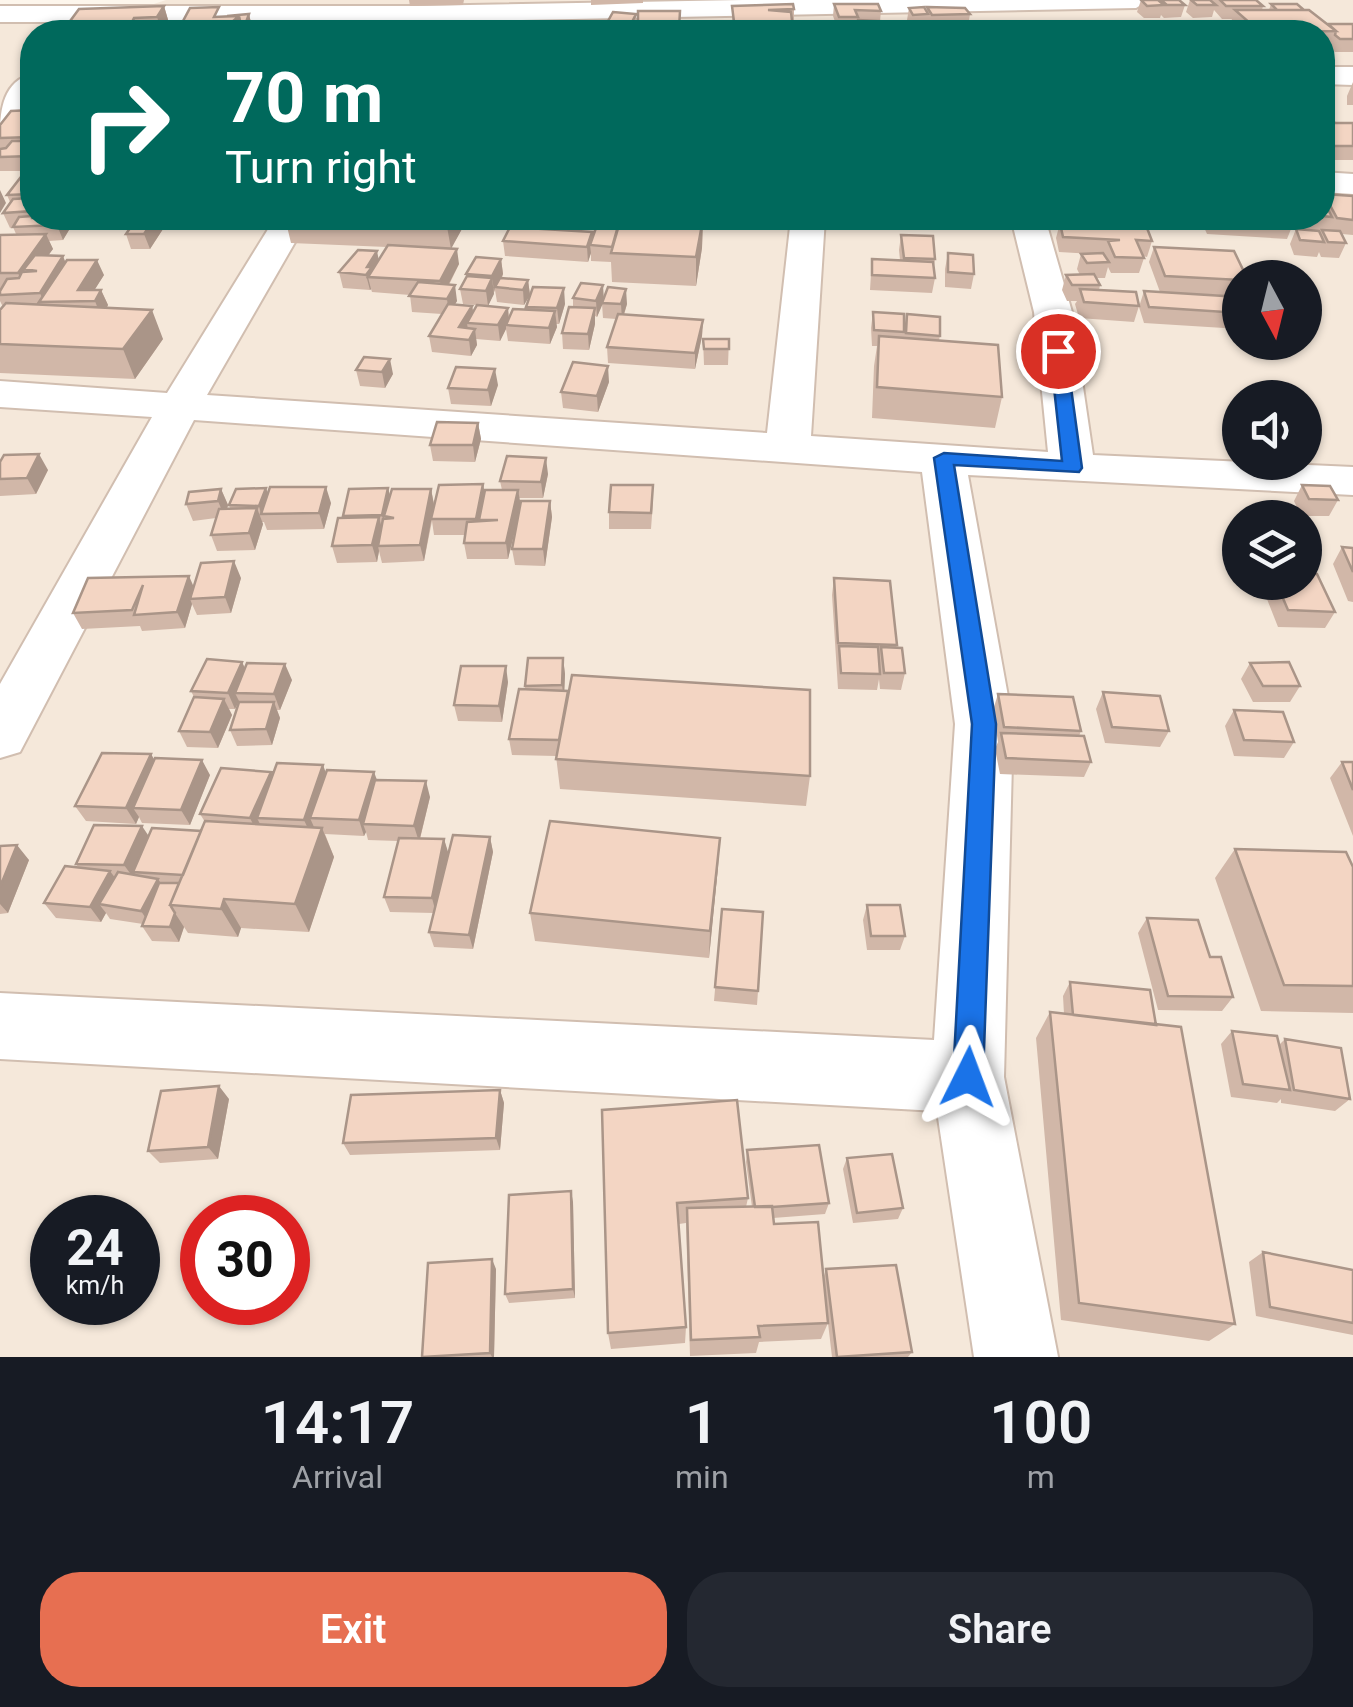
<!DOCTYPE html>
<html lang="en">
<head>
<meta charset="utf-8">
<style>
  body { margin:0; font-family:Roboto,sans-serif; background:#242831; color:#f1f3f6; height:100vh; display:flex; flex-direction:column; font-size:38px; white-space:nowrap }
  * { box-sizing:border-box; margin:0 }
  p { font-size:32px; color:#9ea1a6 }
  .icon { flex:none; width:55px; height:55px; fill:none; stroke:currentColor; stroke-width:2; stroke-linecap:round; stroke-linejoin:round }
  .map { position:relative; height:1357px; overflow:hidden }
  .drawer { display:flex; flex-direction:column; background:#171b24; flex:1 }
  .drawer>* { flex:none }
  .guide { position:absolute; left:20px; top:20px; width:1315px; height:210px; border-radius:40px; box-shadow:0 2px 8px #0004; background:#00695c; color:#fff; overflow:hidden }
  .needle { width:65px; rotate:173deg }
  .controls { position:absolute; left:1222px; top:260px; display:grid; gap:20px }
  .controls a { display:grid; place-items:center; width:100px; height:100px; border-radius:50%; background:#171b24; box-shadow:0 2px 8px #0004; font-size:50px }
  .speed { position:absolute; left:30px; top:1195px; display:flex; gap:20px; font-size:50px; font-weight:700; text-align:center }
  .speed>* { display:grid; place-content:center; width:130px; height:130px; border-radius:50%; background:#171b24; box-shadow:0 2px 8px #0004; line-height:1 }
  .speed small { font-size:25px; font-weight:400 }
  .speed .limit { border:15px solid #d22; background:#fff; color:#111 }
  .pin { position:absolute; display:grid; place-items:center; width:85px; height:85px; color:#fff; margin:-42px; border:5px solid #fff; border-radius:50%; box-shadow:0 2px 10px #0007 }
  .me { position:absolute; width:110px; margin:-55px; rotate:3deg; stroke-linejoin:round; filter:drop-shadow(0 0 8px #0008) }
  .turn { display:flex; align-items:center; gap:35px; height:210px; padding:0 40px; font-size:45px }
  .turn .icon { width:130px; height:130px; stroke-width:2.5 }
  .turn b { display:block; font-size:70px; line-height:85px }
  .eta { display:flex; justify-content:space-evenly; align-items:center; height:170px; text-align:center }
  .eta b { font-size:60px; font-weight:600; line-height:70px }
  .cta { display:flex; gap:20px; margin-top:auto; padding:20px 40px }
  .cta a { flex:1; height:115px; border-radius:40px; background:#e76f51; color:#fff; font-size:40px; font-weight:600; line-height:115px; text-align:center }
  .cta a+a { background:#242831; color:#f1f3f6 }
  .map>svg:first-child { display:block }
  .residential { fill:#f5e8da; fill-rule:evenodd }
  .lines { fill:none; stroke-linecap:round; stroke-linejoin:round }
  .street-casing { stroke:#d1beb0; stroke-width:4 }
  .street { fill:#fff; fill-rule:evenodd }
  .wall { fill:#d1b7a8 }
  .shaded-wall { fill:#aa9588 }
  .building { fill:#f3d5c3; stroke:#aa9588; stroke-width:2.5 }
  .route { fill:#1a73e8; stroke:#114b97; stroke-width:2.5 }
</style>
</head>
<body>
<div class="map">
<svg width="1353" height="1357" viewBox="0 0 1353 1357">
  <rect width="100%" height="100%" fill="#fdf6ec"/>
  <path class="residential" d="M166,0H1353V1357H0V19L102,21ZM32,32H1322V218H32ZM1240,278H1305V342H1240ZM1240,398H1305V462H1240ZM1240,518H1305V582H1240ZM52,1218H138V1302H52ZM202,1218H288V1302H202Z"/>
  <g class="lines">
    <g class="street-casing">
      <path id="street" d="M743,0H1149L1136,8L415,22H0V6H415Z
        M1322,67H1353V85L1322,84Z
        M32,74C33,98 27,126 0,133C0,109 4,81 32,74Z
        M1322,172L1353,174V194L1322,192Z
        M275,218H309L207,395L767,433L791,218H825L811,436L1048,452L1034,312L1011,218H1045L1072,312L1093,455L1353,467V495L968,475L1013,724L1004,1077L1058,1357H974L937,1111L0,1059V993L934,1040L955,724L922,472L194,420L20,752L0,758V684L152,417L0,407V381L167,393Z"/>
    </g>
    <use href="#street" class="street"/>
  </g>
  <path class="wall" d="M409,0H464L463,5L410,6Z
    M591,0H643V3L591,5Z
    M1141,0L1160,2L1161,0L1185,5L1181,17L1164,18L1161,15L1160,18H1144L1137,12Z
    M1190,0H1256L1263,6L1262,10H1269L1271,4L1304,10L1328,24H1353V52H1335L1329,48L1326,56H1322V32H1227L1232,19H1222L1214,10L1212,17L1193,18L1186,12Z
    M834,4L881,11L880,21L897,29V32H857L858,23L856,30H838L833,16Z
    M164,6L171,30L169,32H62Z
    M732,6L794,9V22H792L793,32H733Z
    M927,7L970,14L968,27H933L934,32H909L911,26L907,20L909,8L927,11Z
    M249,14L252,27L250,32H177L183,29L182,23L222,16Z
    M636,14L637,26L633,32H608V21Z
    M1353,82V105H1347V96Z
    M32,110V218H78L73,225H67L69,230L63,240L49,241L53,249L48,255L104,275L94,290H101L108,305L107,308L163,339L135,379L0,373V310L3,307L0,301V235L16,234L13,227L10,228L3,213L10,202L7,195L32,172L31,171H0V125Z
    M1322,111L1335,123H1353V160H1328L1322,154Z
    M1324,194L1353,196V235L1342,234L1346,243L1339,258L1321,257L1319,252L1317,257L1294,255L1290,244L1296,229L1302,230L1296,218H1322V198Z
    M79,218H159L163,229L150,249H131L126,234L132,224H108L107,221L80,222Z
    M285,218H468L451,248L459,264L449,285L457,301L455,304L472,306L473,311L476,305L463,304L460,289L467,277L466,274L501,259L503,274L502,278L528,280L530,295L524,305L497,302L495,290L488,306L508,308L509,318L527,310L526,307L565,304L559,324H556L557,327L550,344L508,341L506,329L500,341L476,339L477,345L471,356L432,352L429,336L442,314L412,312L410,295L372,292L371,289L370,290L343,288L339,272L379,260L387,247L291,243Z
    M475,218H512L508,226L476,224Z
    M940,218H974L973,225H943Z
    M1068,218H1184L1180,229L1136,227L1152,241L1147,257L1143,256L1144,258L1139,273H1111L1108,267L1105,278H1097L1100,285L1099,290L1139,306L1134,322L1079,318L1075,304L1077,301H1067L1062,290L1066,275H1080L1077,269L1081,254H1093L1059,252L1056,238L1060,223L1090,225L1088,218Z
    M1200,218H1290L1293,224L1287,239L1207,234Z
    M703,219L702,248L696,286L612,282L611,262L591,261V253L588,262L505,256L503,241L593,238L618,226Z
    M901,235L935,259L934,266L935,278L932,293L870,290L872,259L900,260L899,250Z
    M1154,247L1240,278V296L1160,292L1149,262Z
    M948,253L974,274L971,289L945,287V269Z
    M1144,291L1240,297V329L1144,323L1139,307Z
    M573,298L604,299L627,304L624,315L703,320L702,336L695,369L608,363L607,347L616,319L603,318L602,304L597,317L595,316V324L589,350L563,349L562,333L573,307Z
    M873,312L904,332L903,338L907,314L940,336L939,340L1002,397L995,428L872,418L874,366L877,346H872L871,328Z
    M703,339H729L728,365H704Z
    M356,370L393,374L385,388L360,386Z
    M609,382L598,412L563,408L561,392Z
    M498,385L491,406L451,404L448,388Z
    M478,423L481,439L475,462L433,461L430,445Z
    M0,462L48,470L36,494L0,496Z
    M548,474L543,498H519L520,505L550,501L552,517L545,566L515,565L512,549L518,515L508,559H467L464,543L465,535H434L432,521L424,561L382,563L379,551L377,562L337,563L332,546L344,518L343,516L388,488L390,496L431,489L434,504L483,484L484,493L502,490L500,481Z
    M1302,485L1338,500L1329,516H1301L1294,501Z
    M221,489L228,505L227,508H230L229,505L268,494L331,503L324,529L267,530L264,522H262L263,524L255,550L217,551L211,535L216,518L193,521L186,504Z
    M653,502L651,529H609V512Z
    M1342,547L1353,548V602L1348,601L1333,564Z
    M241,578L231,613L197,615L192,604L185,628L142,631L140,626L82,629L73,613Z
    M834,578L897,645L896,648L905,673L901,690L880,689L879,679L877,690L838,689L832,595Z
    M1266,582H1276L1335,612L1325,628L1278,627L1263,589Z
    M563,658L565,674L564,691L810,776L806,806L560,789L556,756L512,755L509,739L525,689V686Z
    M242,662L245,668L292,680L280,710H277L280,718L272,745L237,746L230,730L239,701L235,709H229L232,715L218,748L187,747L179,731L194,697L191,691Z
    M1250,663L1300,686L1290,702H1253L1241,679Z
    M508,682L502,722L458,721L454,705Z
    M1103,692L1169,731L1160,747L1105,743L1096,709Z
    M998,694L1081,731L1079,736L1091,762L1084,777L1000,774L995,749L998,742L993,710Z
    M1234,710L1294,742L1284,758L1234,756L1225,726Z
    M151,754L154,760L210,775L190,825L142,823L139,817L136,824L86,821L75,806Z
    M1342,762H1353V836L1330,778Z
    M271,772L272,776L326,774L377,780L430,797L420,839H444L448,854L490,837L493,852L473,949L434,947L429,932L434,913L390,912L384,897L398,841L368,840L366,832L364,836L325,834L334,857L309,932L241,928L238,937L188,933L184,927L179,942L152,941L142,926L143,924L110,919L106,913L101,922L56,918L44,903L78,867L76,864L149,836L201,831L205,822L200,814Z
    M0,846L29,860L8,913L0,914Z
    M1235,849L1353,867V1013L1261,1011L1215,878Z
    M718,867L709,958L535,941L530,913Z
    M867,905L905,936L900,950H867L863,920Z
    M722,909L758,991L757,1005L714,1001Z
    M1147,918L1210,957L1233,997L1222,1011L1158,1010L1138,933Z
    M1070,982L1156,1025L1235,1324L1209,1341L1061,1320L1036,1038L1050,1012L1064,1014L1063,996Z
    M1232,1031L1279,1045L1285,1039L1350,1099L1335,1111L1281,1103V1099L1277,1103L1231,1097L1221,1044Z
    M500,1090L504,1103L500,1150L350,1155L343,1143Z
    M229,1099L218,1159L160,1163L148,1151Z
    M602,1110L748,1198L746,1207H752L746,1162L747,1150L829,1203L825,1214L773,1218L774,1224L824,1276L826,1269L912,1352L908,1357H832L828,1323L821,1339L759,1342L756,1353L690,1356L686,1223L679,1224L686,1327L685,1343L611,1349L608,1333Z
    M847,1158L903,1208L898,1219L853,1223L843,1169Z
    M573,1202L575,1298L509,1303L505,1294Z
    M1263,1252L1353,1270V1335L1256,1316L1249,1262Z
    M496,1269L494,1357H422Z"/>
  <path class="shaded-wall" d="M164,6L171,30L169,32H162L157,17Z
    M249,14L252,27L250,32H247L245,25Z
    M239,16L243,32H226L225,28Z
    M134,18L139,32H133L131,24Z
    M0,190L6,203L0,213Z
    M61,218H64L69,230L63,240L57,225Z
    M155,218H159L163,229L150,249L144,234Z
    M448,218H468L451,249L446,221Z
    M703,219L702,248L696,286V257Z
    M592,232L593,246L590,245L591,253L588,262L587,247Z
    M46,234L53,249L37,271L24,269L30,282L25,288L18,273Z
    M457,249L459,264L442,297L440,281Z
    M377,251L380,266L368,277L371,289L370,290L366,275L367,267Z
    M63,256L69,271L44,302L40,293Z
    M501,259L503,274L497,287H495L494,292L492,276Z
    M97,260L104,275L87,302L78,290Z
    M492,278L494,294L488,306L486,291Z
    M528,280L530,295L524,305L523,290Z
    M455,285L457,301L449,315L447,299Z
    M603,285L604,301L597,317L596,301Z
    M564,288L565,304L559,324L557,308Z
    M626,289L627,304L622,320L621,304Z
    M101,290L108,305L101,317L95,301Z
    M472,306L475,321L467,323L468,331L459,327Z
    M508,308L509,323L506,325V329L500,341L498,325Z
    M595,308V324L589,350L588,334Z
    M152,310L163,339L135,379L123,349Z
    M555,311L557,327L550,344L549,328Z
    M703,320L702,336L695,369V353Z
    M475,329L477,345L471,356L469,340Z
    M390,359L393,374L385,388L382,372Z
    M608,366L609,382L598,412L597,396Z
    M495,369L498,385L491,406L488,390Z
    M478,423L481,439L475,462L473,445Z
    M39,454L48,470L36,494L27,478Z
    M546,458L548,474L543,498L541,482Z
    M483,484L486,500L479,535L476,519Z
    M326,487L331,503L324,529L319,513Z
    M266,488L272,505L261,514L259,506Z
    M388,488L392,504L384,516L386,531L382,515Z
    M221,489L228,505L225,518L218,501Z
    M431,489L434,505L424,561L420,545Z
    M518,490L521,506L508,559L506,543Z
    M550,501L552,517L545,566L543,549Z
    M257,508L263,524L255,550L249,533Z
    M379,517L383,533L378,546L379,551L377,562L372,545Z
    M234,561L241,578L231,613L225,597Z
    M189,576L196,592L190,599L192,604L185,628L177,612Z
    M563,658L565,674L564,701L562,685Z
    M242,662L249,678L235,693L239,701L235,709L228,693Z
    M285,664L292,680L280,710L274,694Z
    M506,666L508,682L502,722L499,706Z
    M224,699L232,715L218,748L210,732Z
    M274,702L280,718L272,745L266,729Z
    M151,754L160,770L133,808L139,817L136,824L126,808Z
    M202,760L210,775L190,825L181,810Z
    M323,765L329,781L310,818L314,827L311,835L304,820Z
    M271,772L278,788L257,818L261,826L258,834L250,818Z
    M374,772L380,788L363,824L366,832L364,836L359,820Z
    M426,781L430,797L419,842L414,826Z
    M142,826L152,841L133,872L136,877L135,880L124,865Z
    M322,828L334,857L309,932L295,904Z
    M490,837L493,852L473,949L469,935Z
    M720,838L718,867L709,958L710,931Z
    M444,839L449,855L436,913L432,898Z
    M17,845L29,860L8,913L0,904V887Z
    M110,871L121,886L99,904L106,913L101,922L90,907Z
    M158,879L168,894L151,926L141,911Z
    M224,899L241,928L238,937L221,909Z
    M175,913L184,927L179,942L170,927Z
    M219,1086L229,1099L218,1159L208,1147Z
    M500,1090L504,1103L500,1150L496,1138Z
    M571,1191L573,1202L575,1298L573,1289Z
    M492,1259L496,1269L494,1357H492L490,1353Z"/>
  <path class="building" d="M1141,0H1158L1164,5L1147,6Z
    M1161,0H1179L1185,5H1167Z
    M1191,0H1210L1216,5H1197Z
    M1220,0H1256L1263,6H1226Z
    M793,4L794,9L768,10L791,12L793,30H735L732,6Z
    M834,4H878L881,11L855,10L858,17H839Z
    M1271,4H1297L1304,10H1277Z
    M164,6L157,17L134,18L131,24L93,25L89,32H62L79,9Z
    M219,7L214,17L239,16L225,28H234L231,32H177L179,29L202,28L205,22L182,23L190,8Z
    M924,7L928,14L913,15L909,8Z
    M927,7L965,8L970,14L932,15Z
    M1235,10H1309L1336,31L1272,32L1263,24L1252,25Z
    M638,11H680L679,29H671L672,32H638Z
    M613,12L636,14L632,22L608,21Z
    M249,14L245,25H241L239,16H227Z
    M858,20L896,22L897,29L857,28Z
    M617,24L635,25L633,32H615Z
    M1328,24H1353V39H1340L1335,35L1336,31Z
    M910,26L933,27L934,32H912Z
    M936,27L958,28L959,32H937Z
    M346,30L345,32H294L295,31Z
    M32,110V137L0,138V125L11,111Z
    M1322,111L1335,123H1353V146H1334L1322,133Z
    M12,141H32V156L0,157V149L6,148Z
    M32,172V194L7,195L24,173Z
    M1324,194L1353,196V220L1337,218Z
    M32,198V211L3,213L13,199Z
    M1322,198L1332,217L1322,216Z
    M32,216V218H61L57,225L13,227L19,217Z
    M137,218H155L144,234H126Z
    M360,218H448L446,221Z
    M621,218L703,219L696,257L611,253Z
    M1212,218H1290L1293,224L1212,219Z
    M1060,223L1147,228L1152,241L1136,240L1144,258L1115,257L1108,241L1120,240L1063,237Z
    M597,225L618,226L612,247L590,245Z
    M510,227L592,232L587,247L503,241Z
    M1296,229L1319,231L1324,242L1300,240Z
    M1322,230L1340,231L1346,243L1328,242Z
    M46,234L18,273H0V235Z
    M901,235L933,236L935,259L904,258Z
    M388,245L457,249L440,281L368,277Z
    M1154,247L1234,251L1247,278H1240V280L1165,276Z
    M358,250L377,251L367,267H372L366,275L339,272Z
    M948,253L973,255L974,274L948,272Z
    M1103,253L1109,262L1087,263L1081,254Z
    M35,255L63,256L40,293L0,295V291L7,279L19,278L22,272L37,271L24,269Z
    M476,257L501,259L492,276L466,274Z
    M872,259L933,262L935,278L872,275Z
    M67,260H97L78,290H101L95,301L39,302Z
    M1094,274L1100,285H1072L1066,275Z
    M467,276L492,278L486,291L460,289Z
    M500,278L528,280L523,290L495,287Z
    M418,282L455,285L447,299L409,296Z
    M581,283L603,285L596,301L573,298Z
    M533,287L564,288L557,308L526,307Z
    M608,287L626,289L621,304L602,303Z
    M1080,289L1136,292L1139,306L1084,302Z
    M1144,291L1240,297V313L1149,307Z
    M6,303L152,310L123,349L0,344V310Z
    M448,304L472,306L459,327L475,329L469,340L429,336Z
    M477,305L508,308L498,325L467,323Z
    M569,307L595,308L588,334L562,333Z
    M513,309L555,311L549,328L506,325Z
    M873,312L904,314V332L874,330Z
    M618,314L703,320L695,353L607,347Z
    M907,314L940,317V336L906,333Z
    M879,336L998,345L1002,397L877,387Z
    M703,339H729V349H704Z
    M364,357L390,359L382,372L356,370Z
    M573,362L608,366L597,396L561,392Z
    M456,367L495,369L488,390L448,388Z
    M437,422L478,423L473,445H430Z
    M39,454L27,478L0,479V462L4,455Z
    M507,456L546,458L541,482L500,481Z
    M483,484L476,519H431L439,485Z
    M611,485H653L651,513L609,512Z
    M1302,485L1330,486L1338,500L1309,499Z
    M270,487H326L319,513L261,514Z
    M266,488L259,506L229,505L236,489Z
    M388,488L382,515L343,516L349,489Z
    M221,489L218,501L186,504L189,492Z
    M392,489H431L420,545L378,546L383,519L394,518L384,516Z
    M485,490H518L506,543H464L467,522L498,520H479Z
    M521,501H550L543,549H512Z
    M257,508L249,533L211,535L219,509Z
    M379,517L372,545L332,546L338,518Z
    M1342,547L1353,548V572Z
    M234,561L225,597L190,599L201,563Z
    M1305,574H1317L1335,612L1288,610L1276,582H1305Z
    M189,576L177,612L134,615L143,585L132,610L73,613L88,578Z
    M834,578L890,581L897,645L838,643Z
    M839,646L878,647L880,674L841,673Z
    M881,647L902,648L905,673H884Z
    M528,658H563L562,685L525,686Z
    M207,659L242,662L228,693L191,691Z
    M1289,662L1300,686H1263L1250,663Z
    M247,663L285,664L274,694L235,693Z
    M461,666H506L499,706L454,705Z
    M572,675L810,690V776L556,759Z
    M519,689L568,691L559,740L509,739Z
    M1103,692L1160,696L1169,731L1112,727Z
    M998,694L1073,697L1081,731L1004,727Z
    M194,697L224,699L210,732L179,731Z
    M239,702H274L266,729L230,730Z
    M1234,710L1283,712L1294,742L1244,740Z
    M1001,733L1084,736L1091,762L1006,758Z
    M102,753L151,754L126,808L75,806Z
    M155,758L202,760L181,810L133,808Z
    M1342,762H1353V790Z
    M277,763L323,765L304,820L257,818Z
    M221,768L271,772L250,818L200,814Z
    M327,770L374,772L359,820L310,818Z
    M375,780L426,781L414,826L363,824Z
    M205,821L322,828L295,904L224,899L221,909L170,905Z
    M550,821L720,838L710,931L530,913Z
    M94,825L142,826L124,865L76,864Z
    M152,828L201,831L183,875L133,872Z
    M453,835L490,837L469,935L429,932Z
    M399,838L444,839L432,898L384,897Z
    M17,845L0,887V846Z
    M1235,849L1346,852L1353,867V986L1284,985Z
    M65,866L110,871L90,907L44,903Z
    M118,872L158,879L141,911L99,904Z
    M159,883H179L170,905L175,913L170,927L142,926Z
    M867,905H900L905,936H871Z
    M722,909L763,912L758,991L715,987Z
    M1147,918L1198,920L1210,957H1221L1233,997L1168,996Z
    M1070,982L1150,990L1156,1025L1073,1015Z
    M1050,1012L1181,1027L1235,1324L1079,1303Z
    M1232,1031L1277,1036L1290,1090L1243,1084Z
    M1285,1039L1341,1048L1350,1099L1294,1090Z
    M219,1086L208,1147L148,1151L161,1091Z
    M500,1090L496,1138L343,1143L351,1095Z
    M737,1100L748,1198L677,1203L686,1327L608,1333L602,1110Z
    M819,1145L829,1203L772,1207H755L747,1150Z
    M892,1154L903,1208L857,1213L847,1158Z
    M571,1191L573,1289L505,1294L509,1195Z
    M772,1206L774,1224L818,1222L828,1323L758,1326L760,1337L691,1340L687,1208Z
    M1263,1252L1353,1270V1323L1270,1307Z
    M492,1259L490,1353L422,1357L428,1263Z
    M896,1265L912,1352L837,1357L826,1269Z"/>
  <path class="route" d="M1058,346L1066,351L1082,468L1079,472L954,465L996,724L983,1077L978,1087L968,1092L957,1087L953,1077L972,724L934,458L944,453L1062,461L1050,351Z"/>
</svg>
<div class="controls">
<a><svg class="needle" viewBox="-14 -14 28 28"><path d="M0-13l5 13h-10z" fill="#e53935"/><path d="M0 13l5-13h-10z" fill="#9ea1a6"/></svg></a>
<a><svg class="icon" aria-label="sound" viewBox="0 0 24 24"><path d="M4 9h4l5-4v14l-5-4H4zM17 9q2 3 0 6"/></svg></a>
<a><svg class="icon" aria-label="layers" viewBox="0 0 24 24"><path d="M12 4l9 5-9 5-9-5zM3 14l9 5 9-5"/></svg></a>
</div>
<div class="speed"><div>24<small>km/h</small></div><div class="limit">30</div></div>
<div class="pin" style="left:1058px;top:351px;background:#d93025"><svg class="icon" aria-label="arrive" viewBox="0 0 24 24"><path d="M6 21V4h12l-3 4 3 4H6"/></svg></div>
<svg class="me" style="left:968px;top:1077px" viewBox="-20 -20 40 40"><path d="M0-17L14 15 0 8-14 15z" fill="#1a73e8" stroke="#fff" stroke-width="4"/></svg>
<div class="guide">
<div class="turn"><svg class="icon" aria-label="right" viewBox="0 0 24 24"><path d="M7 20v-9h11M14 6l5 5-5 5"/></svg><div><b>70 m</b>Turn right</div></div>
</div>
</div>
<section class="drawer">
<div class="eta">
<div><b>14:17</b><p>Arrival</p></div>
<div><b>1</b><p>min</p></div>
<div><b>100</b><p>m</p></div>
</div>
<div class="cta"><a>Exit</a><a>Share</a></div>
</section>
</body>
</html>
